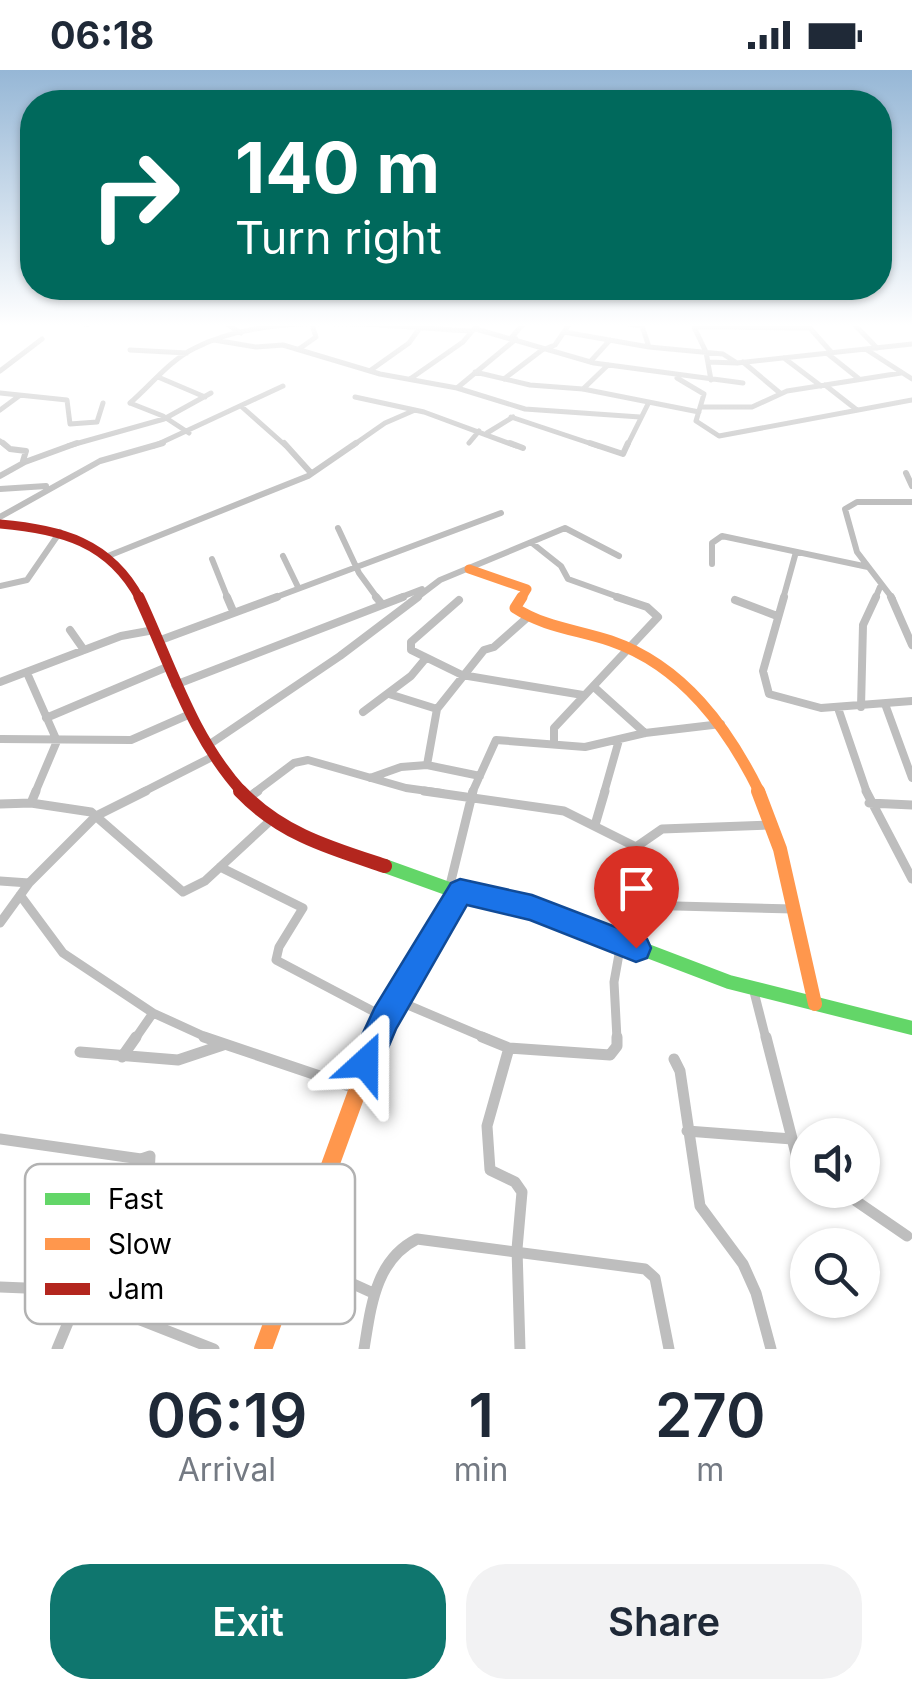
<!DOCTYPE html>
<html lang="en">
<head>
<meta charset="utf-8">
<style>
  body { margin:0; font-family:Inter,sans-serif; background:#f2f2f3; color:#1f2937; height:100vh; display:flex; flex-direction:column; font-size:38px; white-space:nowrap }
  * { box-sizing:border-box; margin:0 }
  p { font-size:32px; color:#747a83 }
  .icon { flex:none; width:55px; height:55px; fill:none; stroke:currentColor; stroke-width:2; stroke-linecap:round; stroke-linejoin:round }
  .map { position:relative; height:1279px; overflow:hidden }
  .side { display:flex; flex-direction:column; background:#fff; flex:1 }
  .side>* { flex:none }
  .top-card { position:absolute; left:20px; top:20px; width:872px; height:210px; border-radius:40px; box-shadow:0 2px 8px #0004; background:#00695c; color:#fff; overflow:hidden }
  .controls { position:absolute; left:790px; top:1048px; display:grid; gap:20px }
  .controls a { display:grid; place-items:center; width:90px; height:90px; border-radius:50%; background:#fff; box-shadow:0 2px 8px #0004; font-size:50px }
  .pin { position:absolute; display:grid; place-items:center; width:85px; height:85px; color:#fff; margin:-102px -42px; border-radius:50% 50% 50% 0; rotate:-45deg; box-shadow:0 0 10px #0007 }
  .pin .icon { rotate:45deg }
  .me { position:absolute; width:110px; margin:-55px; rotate:24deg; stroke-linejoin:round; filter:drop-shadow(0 0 8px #0008) }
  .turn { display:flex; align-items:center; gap:35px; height:210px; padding:0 50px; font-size:45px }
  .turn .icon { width:130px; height:130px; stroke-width:2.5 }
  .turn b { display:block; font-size:70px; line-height:85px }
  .eta { display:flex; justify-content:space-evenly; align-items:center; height:170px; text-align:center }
  .eta b { font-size:60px; font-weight:600; line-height:70px }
  .button { display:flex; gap:20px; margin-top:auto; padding:20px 50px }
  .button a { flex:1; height:115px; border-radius:40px; background:#0f766e; color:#fff; font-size:40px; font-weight:600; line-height:115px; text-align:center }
  .button a+a { background:#f2f2f3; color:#1f2937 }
  .status { display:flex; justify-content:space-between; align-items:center; height:70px; padding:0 50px; background:#fff; direction:ltr }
  .status svg { height:28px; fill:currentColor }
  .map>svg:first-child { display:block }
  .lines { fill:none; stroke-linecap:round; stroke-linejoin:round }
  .stream { stroke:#bcbcbc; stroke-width:2.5 }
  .street-far4 { stroke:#bebebe; stroke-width:5 }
  .street-far3 { stroke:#bebebe; stroke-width:6 }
  .street-far2 { stroke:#bebebe; stroke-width:8 }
  .street-far1 { stroke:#bebebe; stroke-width:9 }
  .street { stroke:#bebebe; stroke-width:11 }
  .fast { stroke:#63d668; stroke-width:14 }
  .slow-far3 { stroke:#ff974d; stroke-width:9 }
  .slow-far2 { stroke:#ff974d; stroke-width:11 }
  .slow-far1 { stroke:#ff974d; stroke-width:14 }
  .slow { stroke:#ff974d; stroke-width:18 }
  .jam-far2 { stroke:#b3261e; stroke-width:9 }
  .jam-far1 { stroke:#b3261e; stroke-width:11 }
  .jam { stroke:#b3261e; stroke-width:14 }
  .route { fill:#1a73e8; stroke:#114b97; stroke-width:2.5 }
  .key { fill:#fff; stroke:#b2b2b2; stroke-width:2.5 }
  .key-label { font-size:28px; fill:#000 }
</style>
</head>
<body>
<div class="status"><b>06:18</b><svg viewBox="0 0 49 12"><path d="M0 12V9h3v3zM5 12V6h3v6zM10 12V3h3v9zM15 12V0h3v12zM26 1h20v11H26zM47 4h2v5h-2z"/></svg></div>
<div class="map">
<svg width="912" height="1279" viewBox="0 0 912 1279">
  <rect width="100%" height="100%" fill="#fff"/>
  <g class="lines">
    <path class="stream" d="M73,253L88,256"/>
    <path class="street-far4" d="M225,253L241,263
      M621,253L642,256
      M641,253L649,277
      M853,253L877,278
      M808,256L832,283
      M694,257L810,258
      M694,257L706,282L711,310
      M476,259L594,293L743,313
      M564,262L649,277L723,284L737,293
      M512,267L524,253
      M214,270L256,277L283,275L380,304L457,318L525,339L640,347
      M299,279L316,267L313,258
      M130,280L187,283
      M867,280L912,309
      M828,284L858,308
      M784,288L821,316
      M590,292L610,270
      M708,292L737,293L912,274
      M743,292L780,323
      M371,300L409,273L419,259
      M0,301L42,269
      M475,302L530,315L583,319L699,342
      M158,307L205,327
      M677,308L704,324L696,351L719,366L912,330
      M410,309L463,272L479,253
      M504,309L542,280L555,275L570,253
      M825,315L857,340
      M457,318L516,269
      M583,319L608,295
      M0,323L67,330L70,354L97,352
      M355,327L424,342L516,376
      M130,333C151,315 170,290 195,278C271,239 388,257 471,261
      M130,333L163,346L189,363
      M242,337L286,376
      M703,337H752L787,321L901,303
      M0,340L19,326
      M511,347L598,376
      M97,352L103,333
      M487,363L513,347
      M0,371L6,376
      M469,373L479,361
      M68,376L164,349L211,323
      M154,376L283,316
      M352,376L385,353L415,340
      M627,376L649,332"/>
    <path class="street-far3" d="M3,373L10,379L26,381L23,391
      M284,373L311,403
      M510,373L523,378
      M590,373L623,384L628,373
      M906,403L912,416
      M0,406L25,392L77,373
      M0,419L46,416
      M0,447L100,391L163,373
      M338,458L359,503L378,529
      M532,473L561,496L568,509L624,529
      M108,486L308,406L356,373
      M283,486L298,517
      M212,489L228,529
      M712,494V473L722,466L868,497
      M0,516L27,510L60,462
      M271,529L501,443
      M396,529L422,519
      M415,529L440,510L565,458L619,486
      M783,529L796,482
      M875,529L880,517
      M893,529L857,482L845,439L857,432H912"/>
    <path class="street-far2" d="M227,527L233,541
      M376,527L381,533
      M784,527L763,601L769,624L821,638L912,631
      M891,527L912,575
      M459,530L411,572V580L462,605L583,625
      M735,530L777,546
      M70,560L84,580
      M158,571L277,527
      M27,603L57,671L35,723
      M0,612L121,566L154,560
      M175,615L403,527
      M594,617L645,663
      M389,624L437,639
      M885,634L912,708
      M861,637L863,555L876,527
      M838,638L867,723
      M363,642L411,606L426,588
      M46,648L167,597
      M0,669L131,670L188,645
      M554,674V658L658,547L647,537L617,527
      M207,676L340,586L418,527
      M480,706L427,695L437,639L484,580L494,577L529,546
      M370,708L401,697L427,695
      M141,723L214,686
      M254,723L294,693L308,690L406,718L442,723
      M472,723L496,670L585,677L645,663L721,654
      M604,723L619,670"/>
    <path class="street-far1" d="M424,721L564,741L636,777
      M866,721L912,809
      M248,728L258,721
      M31,733L36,721
      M869,733L912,735
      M0,734L31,733L91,742L183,822L205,811L271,750
      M595,755L605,721
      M636,777L662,759L771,755
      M636,777V877
      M220,797L303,838L279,877L276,890L386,948
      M0,811L29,813
      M449,819L473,721
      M20,825L63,883L153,943L210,969
      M637,835L793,839
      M0,853L29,813L96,746L146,721
      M753,918L766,969
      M396,930L488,969
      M135,969L153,943
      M617,969L614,912L621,873"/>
    <path class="street" d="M204,967L355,1018
      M482,967L509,978L610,985L617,976V967
      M766,967L797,1088L808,1097
      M509,978L487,1056L490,1100L515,1112L522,1122L517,1179L520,1279
      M80,982L178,990L223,975
      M122,987L136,967
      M674,989L680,1001L700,1136L743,1194L756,1223L771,1279
      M687,1061L792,1069
      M0,1069L141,1089L150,1086L148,1123L156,1137L296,1188L373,1223
      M840,1120L907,1166
      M0,1217L50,1219L79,1226L214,1279
      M57,1279L79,1226
      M364,1279C371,1237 375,1190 417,1169L645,1199L655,1208L669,1279"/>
    <path class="fast" d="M385,796L449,819L532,837L729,912L912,958"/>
    <path class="slow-far3" d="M469,499L527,519L521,529"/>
    <path class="slow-far2" d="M522,527L515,538C544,557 578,560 611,571C683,596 728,658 760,723"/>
    <path class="slow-far1" d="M758,721L780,779L815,934
      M376,969L461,821"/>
    <path class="slow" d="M263,1279L377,967"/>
    <path class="jam-far2" d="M0,454C60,459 110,472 140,529"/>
    <path class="jam-far1" d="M139,527C171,595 191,666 243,723"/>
    <path class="jam" d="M240,721C281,764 330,778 385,796"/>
  </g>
  <linearGradient id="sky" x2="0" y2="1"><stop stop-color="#96b7d6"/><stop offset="0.59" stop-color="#fff"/><stop offset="1" stop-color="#fff" stop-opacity="0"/></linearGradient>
  <rect width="912" height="432" fill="url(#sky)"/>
  <path class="route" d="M460,809L532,825L647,869L651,878L647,888L636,892L530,850L467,835L396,959L377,1004L365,1009L354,1004L349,993L375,937L451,813Z"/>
  <rect x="25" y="1094" width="330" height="160" rx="15" class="key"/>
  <rect x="45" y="1123" width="45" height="12" fill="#63d668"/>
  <rect x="45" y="1168" width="45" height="12" fill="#ff974d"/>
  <rect x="45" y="1213" width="45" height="12" fill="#b3261e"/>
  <g class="key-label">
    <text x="108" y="1139">Fast</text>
    <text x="108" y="1184">Slow</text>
    <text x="108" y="1229">Jam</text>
  </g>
</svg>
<div class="controls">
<a><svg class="icon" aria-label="sound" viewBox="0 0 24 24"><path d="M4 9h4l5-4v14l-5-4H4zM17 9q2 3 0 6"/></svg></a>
<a><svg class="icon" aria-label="search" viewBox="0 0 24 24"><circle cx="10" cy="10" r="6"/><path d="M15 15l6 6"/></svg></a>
</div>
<div class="pin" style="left:636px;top:878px;background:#d93025"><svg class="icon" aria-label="arrive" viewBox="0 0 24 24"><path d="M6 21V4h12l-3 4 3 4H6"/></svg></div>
<svg class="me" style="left:365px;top:993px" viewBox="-20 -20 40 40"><path d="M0-17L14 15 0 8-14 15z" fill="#1a73e8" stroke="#fff" stroke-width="4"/></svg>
<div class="top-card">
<div class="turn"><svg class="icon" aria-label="right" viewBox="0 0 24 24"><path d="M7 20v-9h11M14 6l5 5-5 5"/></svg><div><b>140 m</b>Turn right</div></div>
</div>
</div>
<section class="side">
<div class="eta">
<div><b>06:19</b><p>Arrival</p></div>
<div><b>1</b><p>min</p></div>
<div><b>270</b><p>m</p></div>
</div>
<div class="button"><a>Exit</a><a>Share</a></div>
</section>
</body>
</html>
